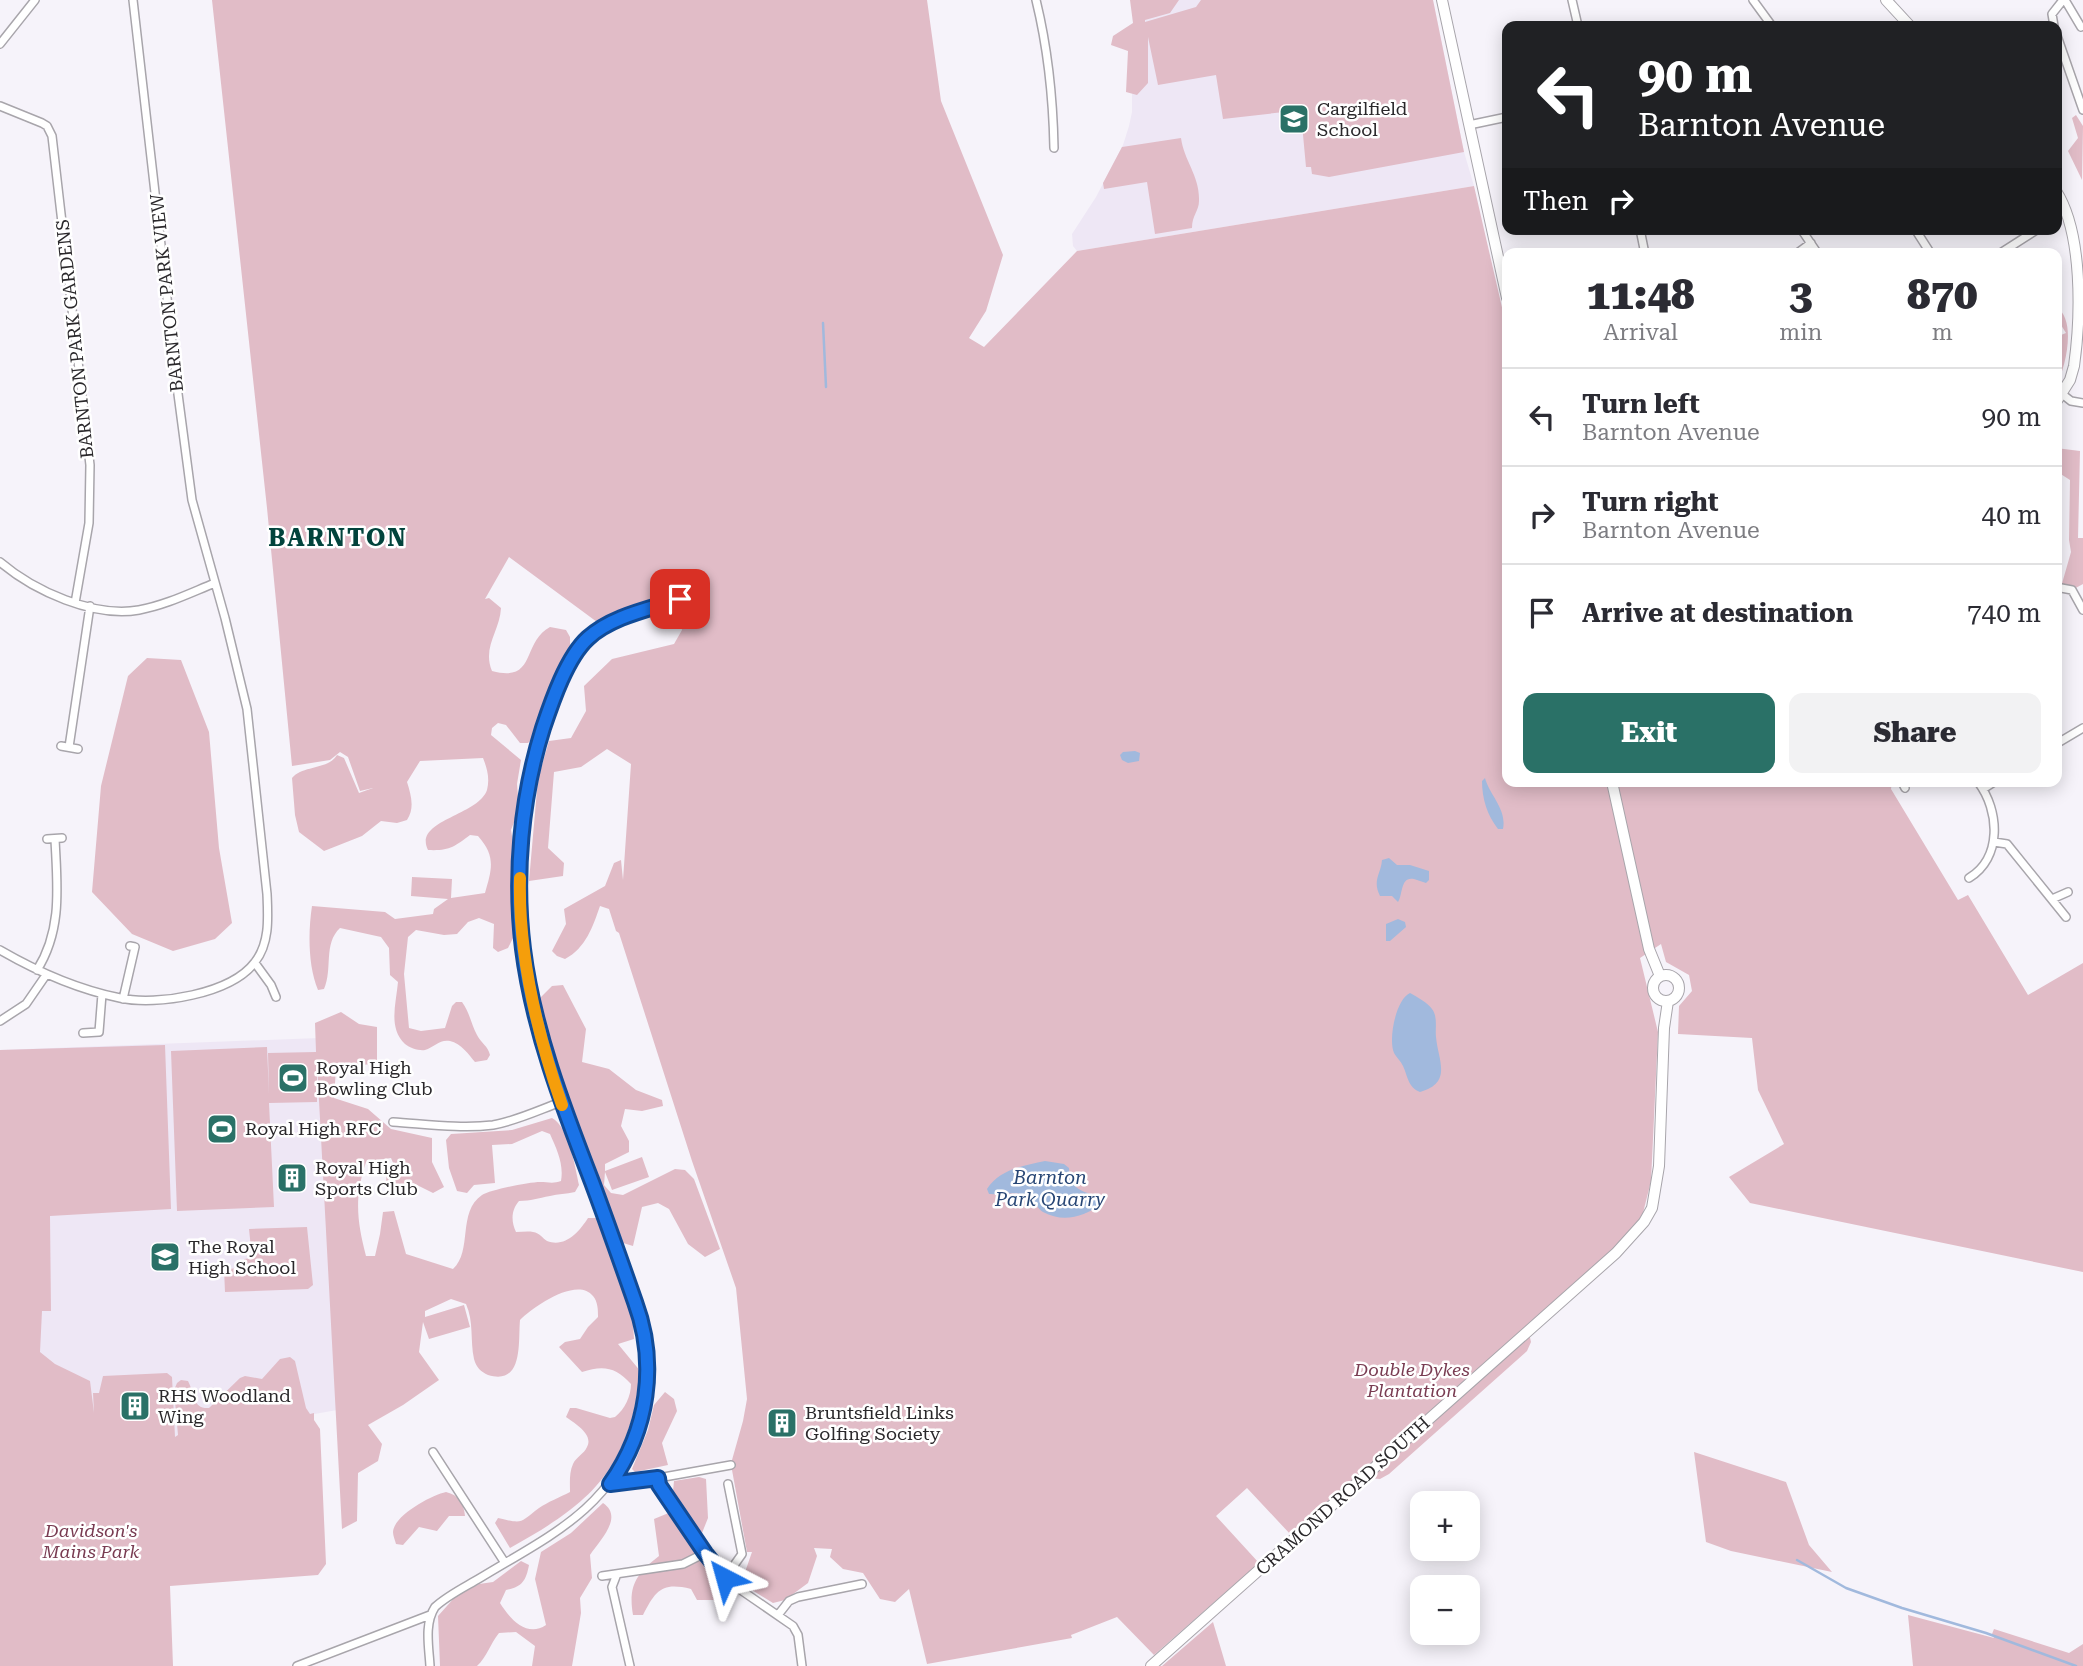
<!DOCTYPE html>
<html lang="en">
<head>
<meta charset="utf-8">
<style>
  body { margin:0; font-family:"Roboto Serif",serif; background:#f2f2f3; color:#2b2b33; height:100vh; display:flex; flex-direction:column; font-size:26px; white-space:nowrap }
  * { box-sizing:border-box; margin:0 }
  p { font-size:23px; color:#7c7c81 }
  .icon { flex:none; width:38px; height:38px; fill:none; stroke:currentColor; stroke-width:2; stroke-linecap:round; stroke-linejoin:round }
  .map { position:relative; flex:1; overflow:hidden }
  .drawer { position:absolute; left:1502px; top:248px; width:560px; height:539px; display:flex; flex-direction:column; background:#fff; border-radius:14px; box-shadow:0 4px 18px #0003 }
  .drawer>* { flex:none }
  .top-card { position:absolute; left:1502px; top:21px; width:560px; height:214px; border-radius:14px; box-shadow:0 4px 18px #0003; background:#202124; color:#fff; overflow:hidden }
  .tools { position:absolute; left:1410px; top:1491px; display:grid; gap:14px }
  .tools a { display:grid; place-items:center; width:70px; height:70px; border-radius:14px; background:#fff; box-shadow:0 4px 18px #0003; font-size:35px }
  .pin { position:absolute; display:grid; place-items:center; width:60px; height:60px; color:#fff; margin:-30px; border-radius:14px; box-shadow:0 4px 10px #0006 }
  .me { position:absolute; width:77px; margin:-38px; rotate:321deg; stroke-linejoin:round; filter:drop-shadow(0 0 5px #0008) }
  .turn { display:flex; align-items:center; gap:24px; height:147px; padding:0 21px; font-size:32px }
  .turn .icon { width:91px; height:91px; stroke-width:2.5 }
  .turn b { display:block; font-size:49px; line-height:60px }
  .then { display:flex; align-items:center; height:66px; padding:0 21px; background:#0003; gap:14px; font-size:26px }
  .eta { display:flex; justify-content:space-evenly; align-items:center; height:119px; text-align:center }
  .eta b { font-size:42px; font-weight:800; line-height:49px }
  .button { display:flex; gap:14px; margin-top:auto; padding:14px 21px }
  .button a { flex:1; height:80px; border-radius:14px; background:#2a7167; color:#fff; font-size:28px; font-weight:800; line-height:80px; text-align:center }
  .button a+a { background:#f2f2f3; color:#2b2b33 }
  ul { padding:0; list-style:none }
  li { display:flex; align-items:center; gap:21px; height:98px; padding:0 21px; border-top:2px solid #e1e1e2 }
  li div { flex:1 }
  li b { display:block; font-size:26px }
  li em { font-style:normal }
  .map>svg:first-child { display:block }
  .built { fill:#eee7f5 }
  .green { fill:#e1bcc7 }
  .water { fill:#a1b9dd }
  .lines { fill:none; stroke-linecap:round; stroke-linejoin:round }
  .stream { stroke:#a1b9dd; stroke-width:2.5 }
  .street-casing { stroke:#a8a5ab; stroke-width:10 }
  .secondary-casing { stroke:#a8a5ab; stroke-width:12 }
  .street { stroke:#fff; stroke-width:7 }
  .secondary { stroke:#fff; stroke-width:10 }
  .route-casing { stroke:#114b97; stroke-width:18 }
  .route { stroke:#1a73e8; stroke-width:12 }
  .slow { stroke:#f59e0b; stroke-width:12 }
  .labels { text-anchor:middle; stroke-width:5; stroke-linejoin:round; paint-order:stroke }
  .poi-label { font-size:18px; fill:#2a282b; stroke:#fff; text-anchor:start }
  .street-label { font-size:18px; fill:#2a282b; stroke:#fff }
  .park-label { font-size:18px; font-style:italic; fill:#793c52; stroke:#fff }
  .water-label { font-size:19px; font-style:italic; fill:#274675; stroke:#fff }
  .district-label { font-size:24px; font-weight:bold; letter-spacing:2px; fill:#02433c; stroke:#fff }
</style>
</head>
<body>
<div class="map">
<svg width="2083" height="1666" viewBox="0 0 2083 1666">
  <rect width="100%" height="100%" fill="#f6f3fa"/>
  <path class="built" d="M1133,0H1433L1464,152L1474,186L1077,251L1073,246L1072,234L1096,197L1123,145L1129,126L1132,112V63L1135,25Z
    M319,1038L337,1410L0,1470V1050Z"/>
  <path class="green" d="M212,0H927L941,101L1003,255L986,311L969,338L984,347L1077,251L1474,186L1507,329V782H1627L1628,784L1631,782H1892L1891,789L1958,900L1968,895L2028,995L2083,963V1272L1750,1203L1729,1177L1784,1144L1758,1090L1752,1038L1678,1034L1679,1006L1692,991L1689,975L1666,962L1661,944L1640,958L1658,1032L1651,1181L1642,1217L1619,1245L1532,1321L1528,1329L1531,1342L1527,1351L1389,1474L1380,1479L1355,1477L1291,1535L1247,1488L1216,1516L1259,1563L1154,1655L1117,1617L1071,1635L1072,1638L927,1664L909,1589L895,1602L880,1599L863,1573L843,1569L830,1557L832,1549L814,1548L817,1556L808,1583L785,1600L773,1603L747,1587L744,1575L752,1552H747L732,1470V1460L743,1421L747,1399L736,1288L692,1161L619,933L616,931L609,909L600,906C593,926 586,948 565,959L557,956L552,951L566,924L564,909L605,886L614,863L621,860L623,880L631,764L607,749L581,767L554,772L548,848L564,863L563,876L529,881L538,779L549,741L571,738L586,711L584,686L612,659L674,644L682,630L674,594L604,622L602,619L597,622L509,557L485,599L489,598L501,608C500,631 482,647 492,671C537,683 521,643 550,627L566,630L570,637V646L548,691L533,738L528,743H520L506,725L498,723L492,728L491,735L521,760L517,784L519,809L511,830L517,867L511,902L513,938L508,948L498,952L493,948L494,924L479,918L468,922L457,934L444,935L416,930L408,937L404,974L409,1028L421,1031L445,1028L452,1006L456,1002H462C470,1013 471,1024 477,1035C481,1043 488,1046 490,1055L487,1060L475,1062C469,1055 461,1043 450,1041C440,1039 434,1047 425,1050C419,1051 410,1048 405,1044C388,1028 396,1004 398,982L390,975L389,948L381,937L340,928C323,944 333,969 324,989L318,990C308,966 308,932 312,906L385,912L395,919L433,914L434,909L448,899L411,896L412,877L452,879L451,898L485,893C492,869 496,856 478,836L470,835C454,847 449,851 428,850C413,820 478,816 487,790C490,778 487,768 483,758L420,761L407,782C411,795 415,808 407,820L397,823L381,821L362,836L324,851L299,832L295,815L292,778C303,765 328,770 337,755L344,758L359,793L373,788L360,791L348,757L340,752L330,760L292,766L267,508Z
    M1130,0H1179L1170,13L1145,20V22L1196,7L1201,0H1433L1464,152L1329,177L1312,174L1311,167H1306L1302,124L1296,114L1284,112L1223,119L1216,75L1158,85L1148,37V83L1137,95L1126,92L1128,51L1111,45L1113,36L1133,23Z
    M2076,115L2083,126L2082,180L2068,151L2078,138L2072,118Z
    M1181,138C1184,161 1200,176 1199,201C1199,211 1192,215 1192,228L1155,234L1147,182L1104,189L1103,183L1122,147Z
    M2056,307C2077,319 2066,367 2056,386V337L2066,333L2056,317Z
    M2056,448L2080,451L2078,538H2083V584L2072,590L2061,587L2071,552L2069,540L2070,480L2056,471Z
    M147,658L181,660L209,732L219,848L232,923L215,939L173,951L132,934L92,892L101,786L128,676Z
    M563,985L586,1029L582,1062L609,1069L636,1090L662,1100L663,1106L642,1111L625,1109L621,1126L629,1141V1152L605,1164V1171L642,1157L649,1177L612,1190L605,1172L604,1185L611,1193L623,1195L675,1169L685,1170L694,1179L720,1249L705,1257L688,1244L669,1209L658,1203L642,1207L633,1246L623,1243L564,1097L539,999L552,986Z
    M341,1012L359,1024L377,1027V1063L336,1069L334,1098L368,1109L391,1129L432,1138V1162L444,1187L433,1193L413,1183L395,1187L386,1182L387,1171L394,1165L391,1158L366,1162C354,1198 357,1221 366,1256H375L380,1234L383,1212L394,1211L406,1254L453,1269C473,1251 457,1212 482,1195C490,1190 529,1182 540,1182C548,1182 553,1184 561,1181C564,1164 557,1150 550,1134L542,1131L512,1144L492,1145L495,1183L474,1185L467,1193L457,1191L449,1168L446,1140L451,1134L512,1130L552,1118C569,1127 575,1167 579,1185L575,1192C566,1194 558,1194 550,1196C538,1198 531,1201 519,1201C511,1210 511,1222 516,1232C522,1232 528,1231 533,1232C540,1233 542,1238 547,1241C565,1248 579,1232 588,1218H599L606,1229L632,1308L634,1339L618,1344L641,1372C628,1470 593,1502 510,1548L495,1523L498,1518C524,1524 519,1523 539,1508C548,1502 560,1497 570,1492C570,1483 569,1473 573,1464C576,1457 584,1454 587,1447C594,1434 574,1423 566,1417L570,1408H576L610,1418L615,1417C625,1409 631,1396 631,1384C616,1367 603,1365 582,1372L559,1347L565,1342L580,1339L588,1327L598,1317C598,1310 598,1302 593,1296C577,1276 533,1307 520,1320C518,1341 524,1386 488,1375C481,1372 476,1367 474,1359C470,1340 474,1322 466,1304L451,1299L425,1311V1317L464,1305L470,1327L429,1339L423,1322L419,1352L439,1380L403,1405L368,1425L382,1444L378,1461L358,1473L357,1521L342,1529L317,1063V1102L269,1103L274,1207L177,1211L171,1051L267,1047L269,1094L268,1053L316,1052L315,1023Z
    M165,1045L171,1209L50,1216L51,1311H42L40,1352L55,1364L90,1381L94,1413L93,1393H99L103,1376L167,1373L172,1377L175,1437L178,1435L174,1390L177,1383L181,1380L188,1381C195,1394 192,1409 209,1408L240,1378L245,1376L262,1379L280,1359L290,1357L295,1361L306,1408L310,1414L314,1413V1420L320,1429L326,1564L318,1575L170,1586L173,1666H0V1050Z
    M307,1227L313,1285L308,1289L225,1292L224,1269L244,1268V1259L252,1258L249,1229Z
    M665,1392L674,1399L677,1411L662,1443L668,1465L635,1472L632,1469L648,1430L654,1405Z
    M1694,1452L1786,1482L1809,1545L1832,1572L1731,1551L1706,1542Z
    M699,1477L706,1479L708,1518L694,1553L721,1586L715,1600H697L691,1589C662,1582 656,1590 643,1615H633C628,1586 636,1574 659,1556L654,1519L671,1512L674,1481Z
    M446,1492C459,1495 464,1504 465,1516H449L437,1531L419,1527L403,1545L396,1544C395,1540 393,1536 393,1532C394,1515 432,1495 446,1492Z
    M603,1503C624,1517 600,1540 590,1555L592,1578L580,1598L581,1613L572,1666H532L535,1646L516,1632L499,1633C490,1644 487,1657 477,1666H440L438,1616L455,1597L479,1584L493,1582L521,1561L529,1565C526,1581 522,1587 506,1590L500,1603C510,1619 527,1638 546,1625L535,1579L541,1552L571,1533Z
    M1908,1615L1994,1638L1992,1634L1994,1629L2069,1653L2083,1644V1666H1913Z
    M1213,1622L1226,1666H1162Z"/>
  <path class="water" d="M1135,751L1140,753L1139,761L1128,763L1122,760L1120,755L1123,752Z
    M1485,778C1490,796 1507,809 1503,829H1498C1487,815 1482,798 1482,781Z
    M1389,858L1397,865H1410L1429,871V880L1426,883C1422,882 1418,880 1414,879C1400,876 1403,895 1398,902L1392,896H1380C1372,880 1381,874 1382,860Z
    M1398,919L1405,922L1406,927L1390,941H1386V924Z
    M1410,993C1417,997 1428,1003 1432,1009C1438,1017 1435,1028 1436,1037C1438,1060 1453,1083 1420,1092C1408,1087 1408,1077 1403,1066C1401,1061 1396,1057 1394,1053C1388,1039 1396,999 1410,993Z
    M1045,1161L1064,1164L1069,1168C1070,1191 1083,1191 1102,1198L1101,1204C1084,1217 1063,1223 1043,1212C1037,1209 1035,1200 1028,1197C1016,1190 1003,1195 989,1194L987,1189C1000,1169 1023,1166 1045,1161Z"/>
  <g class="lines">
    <path class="stream" d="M823,323L826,387
      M1797,1560L1846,1588L1902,1608L1986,1633L2076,1666"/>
    <g class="street-casing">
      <path id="street" d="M1036,0C1048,49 1053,97 1054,148
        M1572,0L1578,26
        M1753,0L1772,26
        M2065,0L2081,27
        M2054,26L2052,14L2063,0
        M2056,33L2083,110
        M0,44L35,0
        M0,106L42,123L47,126L52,136L90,465L89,523L75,603
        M1469,125L1507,117
        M1640,229L1645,254
        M1801,229L1818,254
        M1915,229L1931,254
        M1796,254L1811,243
        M1999,254L2038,229
        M2062,394L2071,401L2083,403
        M0,562C34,591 94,618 139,610C166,605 190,593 215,583
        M2056,587L2072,590L2083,610
        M2056,744L2083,728
        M61,746L78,749
        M69,747L90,606
        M1902,782L1905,788
        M1983,789L1994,782
        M47,839L62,838
        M1994,842L2007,844L2066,917
        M1969,878C2002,858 2000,811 1978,782
        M2052,899L2068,892
        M0,950C38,972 76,989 120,998C157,1006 231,994 255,962C270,943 268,917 267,894L247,709L225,618L192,500L178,394L133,0
        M255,963L271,985L276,997
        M37,970C63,929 57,884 55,839
        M123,999L135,947L130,946
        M0,1021L26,1004L46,975
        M83,1033L99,1032L102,994
        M393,1122C425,1124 461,1129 493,1125C516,1121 539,1110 561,1102
        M433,1452L505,1563
        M658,1478L659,1484L716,1568L735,1586L793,1626L798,1635L802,1666
        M610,1484L619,1485L731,1465
        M617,1574L612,1587L630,1666
        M602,1576L683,1564L705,1553
        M725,1578L742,1554L728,1484
        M778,1615L789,1601L798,1597L862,1584
        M297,1666L430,1615
        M430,1666C429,1647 424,1624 435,1607C448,1595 465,1587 480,1578C549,1536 610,1510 638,1428C661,1363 639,1313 617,1253C599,1202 577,1151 560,1100C524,985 505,874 536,755C545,719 560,666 587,640C610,616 650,609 680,599"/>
    </g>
    <g class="secondary-casing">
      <path id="secondary" d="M1442,0L1507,298
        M1886,0L1910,26
        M2056,191C2083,233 2081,316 2074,366L2070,380L2056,402
        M1612,782L1649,949L1660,976
        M1653 988a13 13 0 1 1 26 0a13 13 0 1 1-26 0Z
        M1151,1666L1616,1253L1644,1222L1652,1208L1659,1166L1664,1028L1668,1001"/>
    </g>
    <use href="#street" class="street"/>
    <use href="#secondary" class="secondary"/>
  </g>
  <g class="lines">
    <g class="route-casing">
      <path id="route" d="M680,599C650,609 612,616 588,638C567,657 552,701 543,728C521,798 514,876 523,949C533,1029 563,1107 592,1182C607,1222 621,1262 635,1302C658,1364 648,1430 610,1484L658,1478L659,1485L705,1553L725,1578"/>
    </g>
    <use href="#route" class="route"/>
    <path class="slow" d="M520,878C518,955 537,1033 562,1105"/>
  </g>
  <defs>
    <g id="school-square" transform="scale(1.575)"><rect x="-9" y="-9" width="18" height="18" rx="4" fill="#2a7167" stroke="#fff"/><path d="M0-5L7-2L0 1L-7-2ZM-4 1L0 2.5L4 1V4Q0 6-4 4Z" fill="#fff"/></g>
    <g id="stadium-square" transform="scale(1.575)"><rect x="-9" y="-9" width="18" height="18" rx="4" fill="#2a7167" stroke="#fff"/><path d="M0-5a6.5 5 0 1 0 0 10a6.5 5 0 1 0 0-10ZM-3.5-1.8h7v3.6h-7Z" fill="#fff"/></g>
    <g id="building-square" transform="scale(1.575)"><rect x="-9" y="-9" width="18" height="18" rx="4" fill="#2a7167" stroke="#fff"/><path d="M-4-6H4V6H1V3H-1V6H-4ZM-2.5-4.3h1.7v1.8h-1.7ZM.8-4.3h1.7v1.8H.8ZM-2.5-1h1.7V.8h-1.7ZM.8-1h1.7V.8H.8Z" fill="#fff"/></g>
  </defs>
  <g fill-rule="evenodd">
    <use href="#school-square" x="1294" y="119"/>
    <use href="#stadium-square" x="293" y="1078"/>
    <use href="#stadium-square" x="222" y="1129"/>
    <use href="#building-square" x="292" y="1178"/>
    <use href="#school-square" x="165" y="1257"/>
    <use href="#building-square" x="135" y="1406"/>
    <use href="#building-square" x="782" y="1423"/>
  </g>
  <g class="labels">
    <g class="poi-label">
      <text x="1317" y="115">Cargilfield<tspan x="1317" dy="21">School</tspan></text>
      <text x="316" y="1074">Royal High<tspan x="316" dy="21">Bowling Club</tspan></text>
      <text x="245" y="1135">Royal High RFC</text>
      <text x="315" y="1174">Royal High<tspan x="315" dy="21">Sports Club</tspan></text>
      <text x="188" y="1253">The Royal<tspan x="188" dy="21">High School</tspan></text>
      <text x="158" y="1402">RHS Woodland<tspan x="158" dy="21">Wing</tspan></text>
      <text x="805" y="1419">Bruntsfield Links<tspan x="805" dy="21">Golfing Society</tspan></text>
    </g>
    <g class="street-label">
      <text transform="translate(167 293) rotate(-96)" y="6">BARNTON PARK VIEW</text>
      <text transform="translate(75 339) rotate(-96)" y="6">BARNTON PARK GARDENS</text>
      <text transform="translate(1343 1496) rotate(-42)" y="6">CRAMOND ROAD SOUTH</text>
    </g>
    <g class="park-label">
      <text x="1412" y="1376">Double Dykes<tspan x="1412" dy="21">Plantation</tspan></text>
      <text x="91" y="1537">Davidson's<tspan x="91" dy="21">Mains Park</tspan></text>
    </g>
    <g class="water-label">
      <text x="1050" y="1184">Barnton<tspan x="1050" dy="22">Park Quarry</tspan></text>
    </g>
    <g class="district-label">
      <text x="338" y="546">BARNTON</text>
    </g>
  </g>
</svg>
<div class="tools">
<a>+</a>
<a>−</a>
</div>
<div class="pin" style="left:680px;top:599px;background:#d93025"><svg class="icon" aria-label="arrive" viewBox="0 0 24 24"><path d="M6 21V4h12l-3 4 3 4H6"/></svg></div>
<svg class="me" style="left:725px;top:1578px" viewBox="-20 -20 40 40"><path d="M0-17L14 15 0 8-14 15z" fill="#1a73e8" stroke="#fff" stroke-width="4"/></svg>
<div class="top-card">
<div class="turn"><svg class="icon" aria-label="left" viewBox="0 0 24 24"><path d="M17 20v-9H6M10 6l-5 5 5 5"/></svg><div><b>90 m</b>Barnton Avenue</div></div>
<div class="then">Then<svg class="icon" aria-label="right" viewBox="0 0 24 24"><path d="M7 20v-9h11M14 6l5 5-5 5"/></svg></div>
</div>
<section class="drawer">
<div class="eta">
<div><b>11:48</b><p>Arrival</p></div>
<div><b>3</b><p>min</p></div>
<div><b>870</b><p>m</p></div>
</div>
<ul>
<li><svg class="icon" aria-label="left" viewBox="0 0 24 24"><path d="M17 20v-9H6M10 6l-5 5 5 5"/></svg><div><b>Turn left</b><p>Barnton Avenue</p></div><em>90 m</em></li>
<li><svg class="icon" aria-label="right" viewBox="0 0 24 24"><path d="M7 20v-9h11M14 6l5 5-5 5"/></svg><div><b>Turn right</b><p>Barnton Avenue</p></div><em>40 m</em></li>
<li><svg class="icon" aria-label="arrive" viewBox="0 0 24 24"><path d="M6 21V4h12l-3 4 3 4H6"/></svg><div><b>Arrive at destination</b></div><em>740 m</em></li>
</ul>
<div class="button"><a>Exit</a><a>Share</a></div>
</section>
</div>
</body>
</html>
